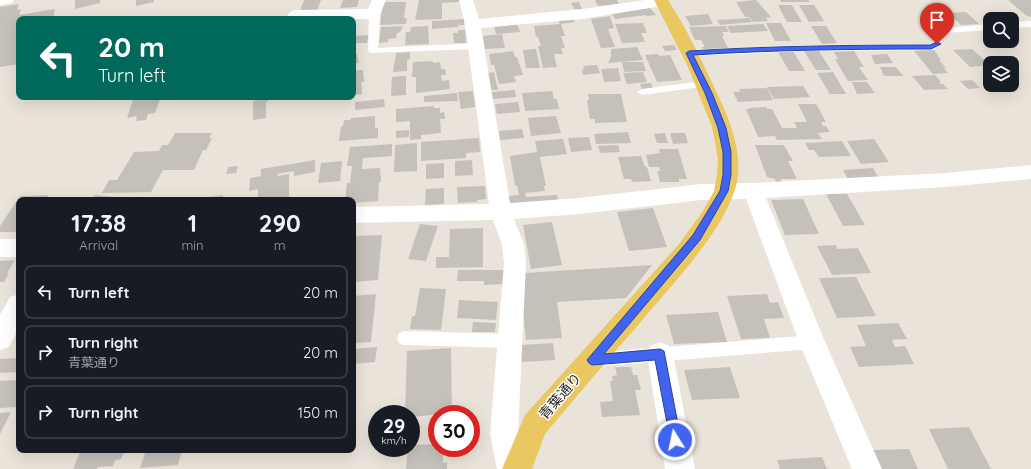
<!DOCTYPE html>
<html lang="en">
<head>
<meta charset="utf-8">
<style>
  body { margin:0; font-family:Quicksand,"Noto Sans JP",sans-serif; background:#20242c; color:#f1f3f6; height:100vh; display:flex; flex-direction:column; font-size:15px; white-space:nowrap }
  * { box-sizing:border-box; margin:0 }
  p { font-size:13px; color:#9ea1a6 }
  .icon { flex:none; width:22px; height:22px; fill:none; stroke:currentColor; stroke-width:2; stroke-linecap:round; stroke-linejoin:round }
  .map { position:relative; flex:1; overflow:hidden }
  .sheet { position:absolute; left:16px; top:197px; width:340px; height:256px; display:flex; flex-direction:column; background:#171b24; border-radius:8px; box-shadow:0 4px 16px #0002 }
  .sheet>* { flex:none }
  .guide { position:absolute; left:16px; top:16px; width:340px; height:84px; border-radius:8px; box-shadow:0 4px 16px #0002; background:#00695c; color:#fff; overflow:hidden }
  .tools { position:absolute; left:983px; top:12px; display:grid; gap:8px }
  .tools a { display:grid; place-items:center; width:36px; height:36px; border-radius:8px; background:#171b24; box-shadow:0 4px 16px #0002; font-size:20px }
  .speed { position:absolute; left:368px; top:405px; display:flex; gap:8px; font-size:20px; font-weight:700; text-align:center }
  .speed>* { display:grid; place-content:center; width:52px; height:52px; border-radius:50%; background:#171b24; box-shadow:0 4px 16px #0002; line-height:1 }
  .speed small { font-size:10px; font-weight:400 }
  .speed .limit { border:6px solid #d22; background:#fff; color:#111 }
  .pin { position:absolute; display:grid; place-items:center; width:34px; height:34px; color:#fff; margin:-41px -17px; border-radius:50% 50% 50% 0; rotate:-45deg; box-shadow:0 0 4px #0007 }
  .pin .icon { rotate:45deg }
  .me { position:absolute; width:44px; margin:-22px; rotate:350deg; stroke-linejoin:round; filter:drop-shadow(0 0 3px #0008) }
  .turn { display:flex; align-items:center; gap:14px; height:84px; padding:0 16px; font-size:18px }
  .turn .icon { width:52px; height:52px; stroke-width:2.5 }
  .turn b { display:block; font-size:28px; line-height:34px }
  .eta { display:flex; justify-content:space-evenly; align-items:center; height:68px; text-align:center }
  .eta b { font-size:24px; font-weight:700; line-height:28px }
  ul { padding:0; list-style:none }
  li { display:flex; align-items:center; gap:12px; height:54px; margin:0 8px 6px; padding:0 8px; border:2px solid #363941; border-radius:8px }
  li div { flex:1 }
  li b { display:block; font-size:15px }
  li em { font-style:normal }
  .map>svg:first-child { display:block }
  .building { fill:#c5c0ba }
  .lines { fill:none; stroke-linecap:round; stroke-linejoin:round }
  .service { fill:#fff; fill-rule:evenodd }
  .minor { fill:#fff; fill-rule:evenodd }
  .primary { fill:#e9c761; fill-rule:evenodd }
  .route { fill:#4164f0; stroke:#2a419c }
  .labels { text-anchor:middle; stroke-width:3; stroke-linejoin:round; paint-order:stroke }
  .street-label { font-size:14px; fill:#282828; stroke:#fff }
</style>
</head>
<body>
<div class="map">
<svg width="1031" height="469" viewBox="0 0 1031 469">
  <rect width="100%" height="100%" fill="#eae3da"/>
  <path class="building" d="M75,0H100V3L75,9Z
    M136,0H154V2L136,6Z
    M304,0H321L317,11H300Z
    M343,0H359L357,7L340,8Z
    M419,0H459V2L442,3V19L415,20Z
    M595,0H617L619,4L598,6Z
    M756,0L771,17L766,18L768,21L753,22L749,17H745L736,2Z
    M780,0H808L810,2H781Z
    M1008,0H1031V17L1027,16Z
    M383,2H406L404,18H407L406,24L380,25Z
    M579,2L582,9L575,10L571,3Z
    M19,4L17,10L21,9L19,15L55,9L53,19H19V64L0,67V7Z
    M778,5H792L802,22H787Z
    M799,5H814L824,21L809,22Z
    M650,8L656,15L647,16L646,15L615,19L611,13Z
    M966,12L979,24L961,25L949,13Z
    M708,14L713,24L691,26L685,16Z
    M610,16L614,28L608,29L615,47L601,48L591,19Z
    M573,18L575,22L560,24L558,20Z
    M749,18L752,22L720,25L717,20Z
    M464,19V25H458V27L432,29V21Z
    M643,23L647,33H641L645,42L622,43L615,24Z
    M766,23H781L791,41H775Z
    M517,24L520,32L496,34L494,26Z
    M561,24L565,36H561L565,48H561L563,54H554L557,67L543,68L538,46H541L538,37H536L534,26Z
    M763,24L768,31L731,33L727,26Z
    M403,26L400,32L397,33L396,38L388,39V42L379,43L381,27Z
    M428,26L429,44L405,45L406,32H410L411,27Z
    M725,26L729,32H722L724,36H722L728,48L703,49L702,47H705L701,40H695L689,27Z
    M811,26H826L837,43L822,44Z
    M458,30H465L466,43H454L453,33H458Z
    M502,34L505,48L485,49L483,36Z
    M369,35L367,43H353V36Z
    M674,45L677,50L665,51L662,46Z
    M637,47L643,60L608,63L611,57V49Z
    M536,49L540,68H526L523,50Z
    M972,49L990,65L970,67L953,50Z
    M934,50L941,60H939L946,68H944L948,73L933,74L914,51Z
    M513,51L515,57H517L523,75L514,76L516,82L499,84L494,65H491L489,54Z
    M793,51L805,71H789L778,52Z
    M804,51H819L831,70H816Z
    M854,51L864,67H859L868,80L848,81L835,59H838L834,52Z
    M410,52V59L407,60V71L393,72L396,53Z
    M357,54L359,63L353,64V55Z
    M658,54L659,56L670,55L682,80L657,82L645,55Z
    M887,54L893,63L875,64L871,55Z
    M433,61V63L440,62L441,69H445L446,75H441L442,81L449,80L450,89L416,93V77H412L413,62Z
    M622,62H643L646,71L624,72Z
    M597,65L600,73L583,75L582,70L584,69L583,66Z
    M880,67H896L903,76H884Z
    M618,68L621,81L604,82L601,69Z
    M363,70L364,82H361L362,94L353,95V71Z
    M494,72L498,90H491L487,73Z
    M643,72L647,82L627,84L623,73Z
    M833,72L846,94H830L817,73Z
    M935,75L941,82H939L941,84H943L948,89L924,90L912,76Z
    M406,76V95L391,96L392,77Z
    M972,80L980,88L968,89L960,81Z
    M852,82H867L875,93L857,94Z
    M651,83L653,88L642,89L640,84Z
    M803,86L810,97L774,99L767,87Z
    M767,88L773,100L738,102L733,92H740L739,89Z
    M515,90L516,97L493,99L491,92Z
    M473,91L475,107L461,109L458,92Z
    M552,91L554,99H557L559,109L525,111L522,93Z
    M457,93L458,101L424,102V96Z
    M588,94H621L627,122L595,123V119H590L587,100H589Z
    M134,97H161L155,113L148,114L146,120L136,121L137,116L127,118Z
    M267,98L268,102H266V118L253,120V101Z
    M384,99L385,107L355,110V102Z
    M518,102L520,112L497,114L495,104Z
    M798,104H816L826,122H821L823,126H826L830,132L818,133L822,139L777,140L775,136L758,137L746,109H750L749,108L766,107L767,109H772L782,128H797L794,122H807Z
    M434,106V108H440V113L444,112L445,119H440L441,133L421,135V139L410,140V121L396,122V109Z
    M375,116V128H378V138L339,141L341,126H343L344,120H350L351,118Z
    M556,116L561,133L531,136L528,118Z
    M522,129L524,138L500,140L499,131Z
    M409,130V137L396,138V131Z
    M628,132L631,143L596,144L594,134Z
    M175,133H212L209,138H212L206,150H203L194,170H163L151,192L102,193L109,180H117L134,152L159,151L162,145H168Z
    M665,133L668,143H657L654,134Z
    M670,133H685L688,143L673,144Z
    M589,137L592,150L571,152L568,138Z
    M479,138L480,152L466,153V158L421,161V142Z
    M563,139L567,154L540,157L546,186H544L545,191L525,193L526,197L557,195L559,203L510,207L508,196L519,195L517,185L515,186L510,156L537,152L535,141Z
    M874,139L889,162L861,164L847,141Z
    M842,141L851,156L819,157L814,150H809L805,143Z
    M417,143V171L394,172L395,145Z
    M392,144V156L363,158L362,169L380,168L381,182H379L378,201L353,203V200H345L347,183H350L352,166H347L350,147Z
    M618,145L620,152L600,153L598,146Z
    M755,145H784L793,161H788L797,179H780L782,183H776L775,179L767,177Z
    M659,149H678L687,179H679V182H660L657,171H660L659,167H649L646,155L660,153Z
    M641,156L645,167H647L651,181L632,182L631,179H624L618,157Z
    M315,160V172L294,176V171L277,174L278,176L289,174V200H258V189L249,191L250,178L261,176V169Z
    M472,160L473,175L455,176V161Z
    M342,161L340,181L318,183L321,163Z
    M444,163V178L426,179V164Z
    M238,166L236,173L226,174L228,167Z
    M873,168L878,177L848,179L843,170Z
    M485,186L486,199L477,200V202L458,203L457,187Z
    M444,188V204L425,205L426,189Z
    M826,194H847L865,225L843,226Z
    M49,195L46,200H19V230L18,232H0V226L20,196Z
    M95,195L115,197L113,200H91Z
    M223,195L222,200H192V199Z
    M154,197L153,200H115V199Z
    M803,199L819,234L785,235L771,200Z
    M653,208L667,247L629,251L617,212Z
    M552,222L562,265L531,269L523,225Z
    M420,224L438,226L426,261L408,259Z
    M483,228V267L436,268V257H449L450,229Z
    M382,235L378,280L353,282V236Z
    M836,245L837,249L858,248L871,273L832,275L817,246Z
    M15,260L7,273H9L4,282H0V261Z
    M652,265L626,298L557,302L562,338L526,340L522,302L525,273Z
    M458,270H505L504,284L484,285V281H457Z
    M856,277L876,316L837,318L819,278Z
    M420,288L446,289L441,330L410,329L412,316H415Z
    M376,294L371,342L353,343V296Z
    M767,294L770,303L778,302L784,318L764,319L770,338L741,339L727,296Z
    M459,300L498,302L496,320L457,318Z
    M718,312L727,342L674,344L666,315Z
    M473,322L496,323L495,332H472Z
    M898,323L907,339L892,340L895,347L905,346L914,364L859,367L850,347L866,346L857,325Z
    M553,343L555,360L521,362L520,345Z
    M377,347L375,362L353,364V349Z
    M451,348L452,413L411,417V414H405L407,351Z
    M19,358V372L0,373V359Z
    M615,367H631L633,375H637L641,390H635L640,415L602,417L600,402L613,401L610,381H613L612,376L617,375Z
    M730,367L740,398L692,400L684,370Z
    M19,380V402L17,407L0,408V381Z
    M11,412L0,434V413Z
    M969,427L991,469H948L929,429Z
    M437,444V448H443V463L447,462V469H406L408,448H411V445Z
    M909,449L918,469H881L873,450Z
    M81,450H125L121,459L115,460L113,466L98,467L97,469H73Z
    M146,450H182L178,465L140,468Z
    M822,457L827,469H780L777,460Z"/>
  <g class="lines">
    <path class="service" d="M374,11L377,12L380,18L378,48L477,43L482,46L477,49L370,53L368,51L369,14Z
      M1031,21V27L1012,28V22Z
      M990,24V30L945,33L940,46L931,50L810,51L689,56L684,53L689,50L810,45L929,44L933,42L938,29Z
      M704,81L708,82L709,84L708,86L642,95L637,92L642,89Z
      M404,331L510,334L515,336L517,341L515,346L510,348L404,345L399,343L397,338L399,333Z
      M812,335L817,337L819,342L817,347L812,349L592,367L587,365L584,360L587,355L592,353Z"/>
    <path class="minor" d="M0,0H14L12,3L0,5Z
      M372,0H386L379,17L374,19H293L290,18L287,15L290,12L295,10L368,9Z
      M459,0H473L479,19L582,9L645,0H668L669,2L667,5L662,6L582,19L481,28L510,203L580,198L701,184L753,183L945,173L1031,165V179L945,187L766,198L825,342L882,469H852L799,342L746,199L701,200L580,214L514,219L524,244L526,263L518,434L527,469H497L490,434L504,263L502,244L493,220L353,223V207L489,204L465,24Z
      M0,239H19V257H0Z
      M19,294V328L9,347L0,350V315L10,297Z
      M660,342L669,346L673,354L695,469H665L647,354L651,346Z"/>
    <path class="primary" d="M654,0H668C683,23 695,47 707,72C722,104 741,138 738,175C733,223 670,286 639,324C607,360 576,397 545,434L532,469H502L525,415L679,244L703,211L714,191L717,175L718,159L712,127L688,67Z"/>
  </g>
  <path class="route" d="M937,42L941,44L931,49C851,49 773,50 693,55L712,93L726,128L731,152V175L728,191L700,240L604,354L660,349L664,351L681,440L679,444L675,446L671,444L655,360L592,365L589,363L587,360L693,235L720,191L723,175V152L718,128L705,93L686,53L689,51C770,46 849,45 930,45Z"/>
  <g class="labels">
    <g class="street-label">
      <text transform="translate(560 396) rotate(-49)" y="5">青葉通り</text>
    </g>
  </g>
</svg>
<div class="tools">
<a><svg class="icon" aria-label="search" viewBox="0 0 24 24"><circle cx="10" cy="10" r="6"/><path d="M15 15l6 6"/></svg></a>
<a><svg class="icon" aria-label="layers" viewBox="0 0 24 24"><path d="M12 4l9 5-9 5-9-5zM3 14l9 5 9-5"/></svg></a>
</div>
<div class="speed"><div>29<small>km/h</small></div><div class="limit">30</div></div>
<div class="pin" style="left:937px;top:44px;background:#d93025"><svg class="icon" aria-label="arrive" viewBox="0 0 24 24"><path d="M6 21V4h12l-3 4 3 4H6"/></svg></div>
<svg class="me" style="left:675px;top:440px" viewBox="-20 -20 40 40"><circle r="17" fill="#4164f0" stroke="#fff" stroke-width="3"/><path d="M0-11L8 9 0 5-8 9z" fill="#fff"/></svg>
<div class="guide">
<div class="turn"><svg class="icon" aria-label="left" viewBox="0 0 24 24"><path d="M17 20v-9H6M10 6l-5 5 5 5"/></svg><div><b>20 m</b>Turn left</div></div>
</div>
<section class="sheet">
<div class="eta">
<div><b>17:38</b><p>Arrival</p></div>
<div><b>1</b><p>min</p></div>
<div><b>290</b><p>m</p></div>
</div>
<ul>
<li><svg class="icon" aria-label="left" viewBox="0 0 24 24"><path d="M17 20v-9H6M10 6l-5 5 5 5"/></svg><div><b>Turn left</b></div><em>20 m</em></li>
<li><svg class="icon" aria-label="right" viewBox="0 0 24 24"><path d="M7 20v-9h11M14 6l5 5-5 5"/></svg><div><b>Turn right</b><p>青葉通り</p></div><em>20 m</em></li>
<li><svg class="icon" aria-label="right" viewBox="0 0 24 24"><path d="M7 20v-9h11M14 6l5 5-5 5"/></svg><div><b>Turn right</b></div><em>150 m</em></li>
</ul>
</section>
</div>
</body>
</html>
